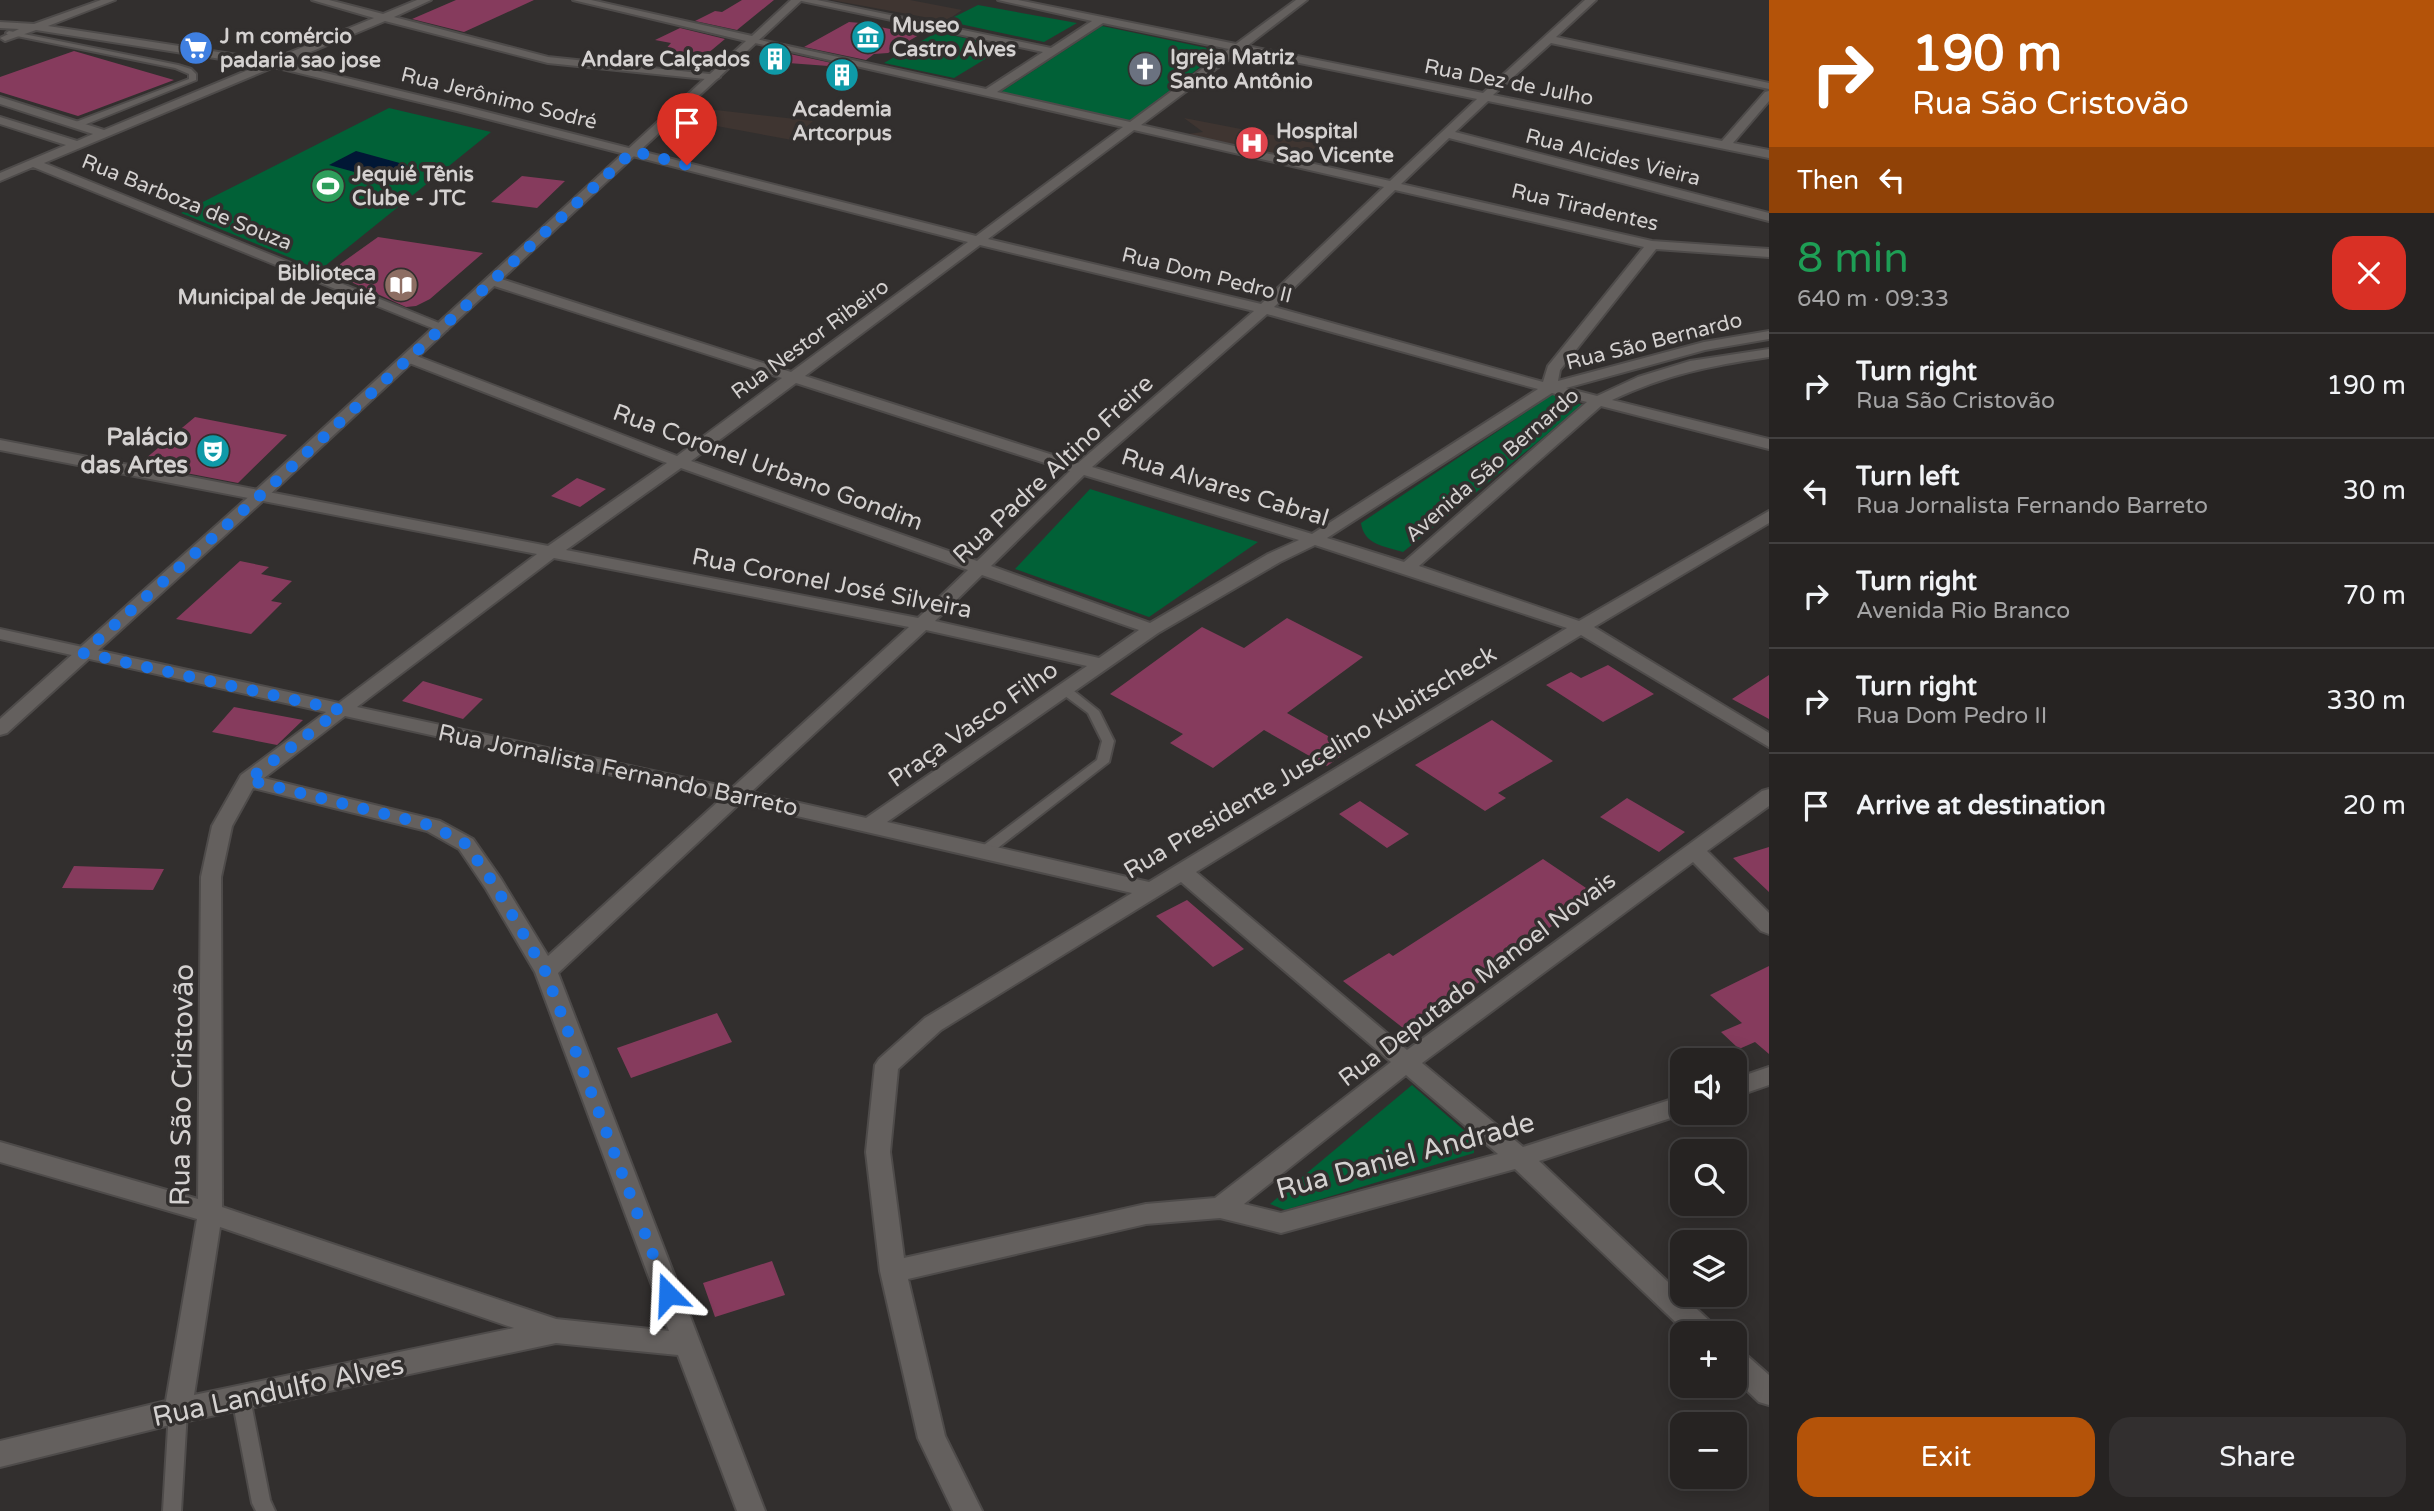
<!DOCTYPE html>
<html lang="en">
<head>
<meta charset="utf-8">
<style>
  body { margin:0; font-family:"Varela Round",sans-serif; background:#322f2f; color:#f1f3f6; height:100vh; display:flex; flex-direction:column; font-size:26px; white-space:nowrap }
  * { box-sizing:border-box; margin:0 }
  p { font-size:23px; color:#a4a4a5 }
  .icon { flex:none; width:38px; height:38px; fill:none; stroke:currentColor; stroke-width:2; stroke-linecap:round; stroke-linejoin:round }
  .map { position:relative; flex:1; overflow:hidden }
  .sheet { display:flex; flex-direction:column; background:#262322; width:665px }
  .sheet>* { flex:none }
  .hud { background:#b45309; color:#fff; overflow:hidden }
  .buttons { position:absolute; left:1670px; top:1048px; display:grid; gap:14px }
  .buttons a { display:grid; place-items:center; width:77px; height:77px; border-radius:14px; background:#262322; box-shadow:0 4px 18px #0003,0 0 0 2px #424040; font-size:35px }
  .pin { position:absolute; display:grid; place-items:center; width:60px; height:60px; color:#fff; margin:-72px -30px; border-radius:50% 50% 50% 0; rotate:-45deg; box-shadow:0 0 7px #0007 }
  .pin .icon { rotate:45deg }
  .me { position:absolute; width:77px; margin:-38px; rotate:339deg; stroke-linejoin:round; filter:drop-shadow(0 0 5px #0008) }
  .turn { display:flex; align-items:center; gap:24px; height:147px; padding:0 28px; font-size:32px }
  .turn .icon { width:91px; height:91px; stroke-width:2.5 }
  .turn b { display:block; font-size:49px; line-height:60px }
  .then { display:flex; align-items:center; height:66px; padding:0 28px; background:#0003; gap:14px; font-size:26px }
  .round { display:grid; place-items:center; flex:none; width:74px; height:74px; border-radius:21px; background:#322f2f }
  .headline { display:flex; align-items:center; justify-content:space-between; height:119px; padding:0 28px }
  h1 { font-size:42px; font-weight:600; line-height:52px; color:#1e9e55 }
  .cta { display:flex; gap:14px; margin-top:auto; padding:14px 28px }
  .cta a { flex:1; height:80px; border-radius:21px; background:#b45309; color:#fff; font-size:28px; font-weight:600; line-height:80px; text-align:center }
  .cta a+a { background:#322f2f; color:#f1f3f6 }
  ul { padding:0; list-style:none }
  li { display:flex; align-items:center; gap:21px; height:105px; padding:0 28px; border-top:2px solid #424040 }
  li div { flex:1 }
  li b { display:block; font-size:26px }
  li em { font-style:normal }
  main { display:flex; flex:1; min-height:0 }
  .map>svg:first-child { display:block }
  .built { fill:#3f3531 }
  .green { fill:#016137 }
  .water { fill:#011735 }
  .building { fill:#863b5d }
  .lines { fill:none; stroke-linecap:round; stroke-linejoin:round }
  .service-casing { stroke:#4e4b4a; stroke-width:4 }
  .minor-casing { stroke:#4e4b4a; stroke-width:4 }
  .secondary-casing { stroke:#4e4b4a; stroke-width:4 }
  .service { fill:#64605e; fill-rule:evenodd }
  .minor { fill:#64605e; fill-rule:evenodd }
  .secondary { fill:#64605e; fill-rule:evenodd }
  .route { stroke:#1a73e8; stroke-width:12; stroke-dasharray:0 21.6 }
  .labels { text-anchor:middle; stroke-width:7; stroke-linejoin:round; paint-order:stroke }
  .far-poi-label { font-size:21px; font-weight:bold; fill:#d4d1d0; stroke:#322f2e; text-anchor:start }
  .far-street-label { font-size:21px; fill:#d4d1d0; stroke:#322f2e }
  .poi-label { font-size:24px; font-weight:bold; fill:#d4d1d0; stroke:#322f2e; text-anchor:end }
  .street-label { font-size:24px; fill:#d4d1d0; stroke:#322f2e }
  .near-street-label { font-size:28px; fill:#d4d1d0; stroke:#322f2e }
</style>
</head>
<body>
<main>
<div class="map">
<svg width="1769" height="1511" viewBox="0 0 1769 1511">
  <rect width="100%" height="100%" fill="#322f2e"/>
  <path class="built" d="M831,0H910L962,10L946,21Z
    M707,109L813,121L792,140L695,122Z
    M1184,118L1319,144L1296,166L1173,136L1203,132Z"/>
  <path class="green" d="M978,5L1077,23L1044,42L946,21Z
    M1102,26L1221,51L1126,124L996,95Z
    M937,32L1005,47L954,78L884,63Z
    M389,108L491,132L320,270L181,213Z
    M1553,394L1583,405L1403,552C1384,546 1364,545 1361,523Z
    M1090,489L1258,542L1149,617L1015,569Z
    M1412,1085L1474,1139V1153L1285,1210L1270,1204Z"/>
  <path class="water" d="M356,151L407,165L380,179L329,165Z"/>
  <path class="building" d="M456,0H534L464,32L412,19Z
    M742,0H774L737,30L695,21L715,11L722,12Z
    M849,22L861,23L919,35L888,53L874,54L866,60L804,47Z
    M680,28L725,39L707,54L664,51L671,43L655,40Z
    M74,51L174,80L78,116L0,92V77Z
    M790,54L855,68L775,62Z
    M522,176L565,181L537,208L491,202Z
    M378,237L483,253L430,299L416,306L406,307L329,272Z
    M195,417L287,435L238,483L139,464Z
    M577,478L606,489L580,507L551,496Z
    M240,561L269,567L261,574L292,581L271,601L282,603L251,634L176,619Z
    M1287,618L1363,657L1287,713L1351,749L1327,766L1264,730L1213,768L1170,743L1183,734L1110,694L1202,627L1244,648Z
    M1608,665L1654,694L1603,722L1546,685L1571,672L1581,678Z
    M1769,675V719L1732,699Z
    M423,681L483,699L463,719L402,701Z
    M234,707L303,720L277,745L212,732Z
    M1492,720L1553,761L1498,793L1506,798L1485,811L1415,765Z
    M1627,798L1685,832L1659,852L1600,817Z
    M1360,801L1409,834L1387,848L1339,814Z
    M1769,847V892L1733,858Z
    M1543,859L1598,896L1546,930L1550,933L1452,1001L1457,1005L1412,1035L1343,981L1389,953L1393,956Z
    M74,866L164,869L153,890L62,888Z
    M1187,900L1244,949L1213,967L1156,916Z
    M1769,966V1054L1755,1042L1739,1049L1721,1032L1742,1023L1710,995Z
    M717,1013L732,1042L631,1078L617,1048Z
    M772,1261L785,1295L715,1317L703,1283Z"/>
  <g class="lines">
    <g class="service-casing">
      <path id="service" d="M9,31L178,65L191,69L196,74V80L79,127H73V123L189,79V74L175,68L7,34L6,33Z
        M1065,686L1069,687L1099,711L1114,741L1109,762L990,854H980L979,851L980,848L1097,760L1102,741L1088,713L1061,693L1059,690L1061,687Z
        M241,1390L247,1392L250,1398L270,1500L275,1511H256L252,1503L232,1398L235,1392Z
        M178,1403L184,1405L187,1411L181,1511H163L169,1411L172,1405Z"/>
    </g>
    <g class="minor-casing">
      <path id="minor" d="M101,0H115L48,26L271,60L374,18L312,0H329L383,14L417,0H431L394,17L548,57L719,75L720,77L715,80L548,63L385,21L284,63L463,106L976,236L1123,127L755,43L751,42V38L986,89L1043,52L797,0H817L1051,48L1092,21L998,0H1018L1236,44L1296,0H1307L1247,46L1483,93L1585,0H1596L1556,37L1769,83V89L1551,43L1493,95L1722,141L1765,92L1769,91V101L1733,143L1769,150V158L1488,101L1455,132L1769,213V221L1449,138L1401,184L1652,241L1769,249V257L1656,249L1560,370L1558,381L1704,342L1769,331V339L1705,350L1566,388L1597,396L1638,377L1690,361L1769,349V357C1709,366 1668,374 1612,400L1769,439V449L1601,406L1419,566L1579,621L1769,511V523L1594,627L1769,733V747L1581,635L1196,872L1407,1050L1762,791L1769,789V806L1707,851L1769,913V934L1761,931L1693,862L1422,1063L1523,1147L1682,1096V1113H1686L1539,1161L1715,1326L1719,1334H1688L1515,1169L1281,1233L1220,1218L1146,1224L908,1279L945,1436L982,1511H953L918,1438L880,1271L866,1152L875,1065L879,1059L925,1018L1132,893L740,803L558,973L765,1511H737L678,1355L556,1343L178,1423L0,1467V1441L166,1401L197,1219L0,1162V1142L198,1199L201,877L212,826L241,775L326,712L0,639V629L339,703L537,554L0,450V440L548,546L667,463L404,361L402,358L404,355H414L677,456L782,378L488,284V278H498L791,372L968,242L457,111L274,67L44,163L449,327L447,330H437L33,167L0,181V173L66,145L0,124V117L77,141L93,134L0,104V97L104,130L260,65L36,30L5,41L0,38L19,29L0,28V22L34,24ZM1103,23L1229,49L1130,122L997,92ZM1240,51L1477,99L1390,181L1141,125ZM1134,130L1384,187L1261,304L988,239ZM1395,190L1644,247L1548,366L1543,382L1274,307ZM980,245L1254,311L1078,463L805,376ZM1267,314L1538,389L1312,534L1092,467ZM796,383L1070,471L977,561L691,461ZM1552,393L1587,402L1404,562L1327,538ZM681,468L968,570L918,618L566,550ZM1084,475L1299,540L1268,554L1150,623L991,566ZM1315,545L1567,628L1149,882L887,822L1158,633L1280,562ZM554,558L909,627L732,788L357,707ZM982,575L1139,630L1099,658L935,621ZM926,630L1087,666L866,818L751,792ZM345,716L721,799L548,956L501,879L473,839L440,821L264,778ZM253,788L427,831L459,849L486,889L535,972L669,1331L556,1319L222,1207L221,877L232,826ZM1181,882L1391,1062L1215,1198L1146,1204L904,1258L890,1152L898,1069L941,1030ZM1406,1075L1498,1154L1281,1213L1244,1204ZM220,1227L514,1328L194,1395Z
        M1769,1067V1085L1734,1097V1079Z
        M1734,1348L1743,1352L1769,1375V1405L1759,1402L1734,1378Z"/>
    </g>
    <g class="secondary-casing">
      <path id="secondary" d="M573,0H591L752,36L791,0H802L266,498L7,733L0,735V719L254,492L746,41Z"/>
    </g>
    <use href="#service" class="service"/>
    <use href="#minor" class="minor"/>
    <use href="#secondary" class="secondary"/>
  </g>
  <g class="lines">
    <path class="route" d="M668,1294L545,971L494,884L466,844L433,826L248,780L340,710L83,653L274,483L633,151L687,165"/>
  </g>
  <defs>
    <g id="museum-disc" transform="scale(1.75)"><circle r="9.5" fill="#0f9aa8" stroke="#322f2e"/><path d="M0-6L6-3V-2H-6V-3ZM-5-1h2V3h-2ZM-1-1h2V3h-2ZM3-1h2V3H3ZM-6 4H6V6H-6Z" fill="#fff"/></g>
    <g id="supermarket-disc" transform="scale(1.75)"><circle r="9.5" fill="#3f7fe0" stroke="#322f2e"/><path d="M-6-5.5h2.5l.6 2H6L4.5 2H-2.5L-4.4-4H-6ZM-1.5 3.2a1.3 1.3 0 1 0 .1 0ZM3 3.2a1.3 1.3 0 1 0 .1 0Z" fill="#fff"/></g>
    <g id="building-disc" transform="scale(1.75)"><circle r="9.5" fill="#0f9aa8" stroke="#322f2e"/><path d="M-4-6H4V6H1V3H-1V6H-4ZM-2.5-4.3h1.7v1.8h-1.7ZM.8-4.3h1.7v1.8H.8ZM-2.5-1h1.7V.8h-1.7ZM.8-1h1.7V.8H.8Z" fill="#fff"/></g>
    <g id="church-disc" transform="scale(1.75)"><circle r="9.5" fill="#6b7280" stroke="#322f2e"/><path d="M-1.2-6h2.4v3.5h3.3v2.4h-3.3V6h-2.4V-.1h-3.3v-2.4h3.3Z" fill="#fff"/></g>
    <g id="hospital-disc" transform="scale(1.75)"><circle r="9.5" fill="#e0444e" stroke="#322f2e"/><path d="M-5-5h3v3.5h4V-5h3V5h-3V1.5h-4V5h-3Z" fill="#fff"/></g>
    <g id="stadium-disc" transform="scale(1.75)"><circle r="9.5" fill="#2e9e5b" stroke="#322f2e"/><path d="M0-5a6.5 5 0 1 0 0 10a6.5 5 0 1 0 0-10ZM-3.5-1.8h7v3.6h-7Z" fill="#fff"/></g>
    <g id="library-disc" transform="scale(1.75)"><circle r="9.5" fill="#8d6e63" stroke="#322f2e"/><path d="M-6-4Q-3-5.5-.7-3.5V5Q-3 3-6 4ZM6-4Q3-5.5 .7-3.5V5Q3 3 6 4Z" fill="#fff"/></g>
    <g id="theatre-disc" transform="scale(1.75)"><circle r="9.5" fill="#0f9aa8" stroke="#322f2e"/><path d="M-5-5.5Q0-4 5-5.5V0Q5 5 0 6Q-5 5-5 0ZM-3.3-2.5H-1v1.5H-3.3ZM1-2.5H3.3v1.5H1ZM-2.8 1Q0 5.5 2.8 1Z" fill="#fff"/></g>
  </defs>
  <g fill-rule="evenodd">
    <use href="#museum-disc" x="868" y="37"/>
    <use href="#supermarket-disc" x="196" y="48"/>
    <use href="#building-disc" x="775" y="59"/>
    <use href="#church-disc" x="1145" y="69"/>
    <use href="#building-disc" x="842" y="75"/>
    <use href="#hospital-disc" x="1252" y="143"/>
    <use href="#stadium-disc" x="328" y="186"/>
    <use href="#library-disc" x="401" y="285"/>
    <use href="#theatre-disc" x="213" y="451"/>
  </g>
  <g class="labels">
    <g class="far-poi-label">
      <text x="892" y="32">Museo<tspan x="892" dy="24">Castro Alves</tspan></text>
      <text x="220" y="43">J m comércio<tspan x="220" dy="24">padaria sao jose</tspan></text>
      <text x="1170" y="64">Igreja Matriz<tspan x="1170" dy="24">Santo Antônio</tspan></text>
      <text x="750" y="66" text-anchor="end">Andare Calçados</text>
      <text x="842" y="116" text-anchor="middle">Academia<tspan x="842" dy="24">Artcorpus</tspan></text>
      <text x="1276" y="138">Hospital<tspan x="1276" dy="24">Sao Vicente</tspan></text>
      <text x="352" y="181">Jequié Tênis<tspan x="352" dy="24">Clube - JTC</tspan></text>
      <text x="376" y="280" text-anchor="end">Biblioteca<tspan x="376" dy="24">Municipal de Jequié</tspan></text>
    </g>
    <g class="far-street-label">
      <text transform="translate(1509 82) rotate(11)" y="7">Rua Dez de Julho</text>
      <text transform="translate(499 98) rotate(14)" y="7">Rua Jerônimo Sodré</text>
      <text transform="translate(1613 157) rotate(14)" y="7">Rua Alcides Vieira</text>
      <text transform="translate(187 202) rotate(22)" y="7">Rua Barboza de Souza</text>
      <text transform="translate(1585 207) rotate(13)" y="7">Rua Tiradentes</text>
      <text transform="translate(1207 275) rotate(14)" y="7">Rua Dom Pedro II</text>
      <text transform="translate(810 339) rotate(-36)" y="7">Rua Nestor Ribeiro</text>
      <text transform="translate(1654 341) rotate(-14)" y="7">Rua São Bernardo</text>
      <text transform="translate(1492 465) rotate(-41)" y="7">Avenida São Bernardo</text>
    </g>
    <g class="poi-label">
      <text x="188" y="445">Palácio<tspan x="188" dy="28">das Artes</tspan></text>
    </g>
    <g class="street-label">
      <text transform="translate(768 467) rotate(20)" y="8">Rua Coronel Urbano Gondim</text>
      <text transform="translate(1053 469) rotate(-43)" y="8">Rua Padre Altino Freire</text>
      <text transform="translate(1225 487) rotate(17)" y="8">Rua Alvares Cabral</text>
      <text transform="translate(832 583) rotate(11)" y="8">Rua Coronel José Silveira</text>
      <text transform="translate(973 724) rotate(-35)" y="8">Praça Vasco Filho</text>
      <text transform="translate(1310 762) rotate(-31)" y="8">Rua Presidente Juscelino Kubitscheck</text>
      <text transform="translate(618 770) rotate(12)" y="8">Rua Jornalista Fernando Barreto</text>
      <text transform="translate(1477 979) rotate(-37)" y="8">Rua Deputado Manoel Novais</text>
    </g>
    <g class="near-street-label">
      <text transform="translate(181 1085) rotate(-89)" y="10">Rua São Cristovão</text>
      <text transform="translate(1405 1155) rotate(-15)" y="10">Rua Daniel Andrade</text>
      <text transform="translate(278 1390) rotate(-12)" y="10">Rua Landulfo Alves</text>
    </g>
  </g>
</svg>
<div class="buttons">
<a><svg class="icon" aria-label="sound" viewBox="0 0 24 24"><path d="M4 9h4l5-4v14l-5-4H4zM17 9q2 3 0 6"/></svg></a>
<a><svg class="icon" aria-label="search" viewBox="0 0 24 24"><circle cx="10" cy="10" r="6"/><path d="M15 15l6 6"/></svg></a>
<a><svg class="icon" aria-label="layers" viewBox="0 0 24 24"><path d="M12 4l9 5-9 5-9-5zM3 14l9 5 9-5"/></svg></a>
<a>+</a>
<a>−</a>
</div>
<div class="pin" style="left:687px;top:165px;background:#d93025"><svg class="icon" aria-label="arrive" viewBox="0 0 24 24"><path d="M6 21V4h12l-3 4 3 4H6"/></svg></div>
<svg class="me" style="left:668px;top:1294px" viewBox="-20 -20 40 40"><path d="M0-17L14 15 0 8-14 15z" fill="#1a73e8" stroke="#fff" stroke-width="4"/></svg>
</div>
<section class="sheet">
<div class="hud">
<div class="turn"><svg class="icon" aria-label="right" viewBox="0 0 24 24"><path d="M7 20v-9h11M14 6l5 5-5 5"/></svg><div><b>190 m</b>Rua São Cristovão</div></div>
<div class="then">Then<svg class="icon" aria-label="left" viewBox="0 0 24 24"><path d="M17 20v-9H6M10 6l-5 5 5 5"/></svg></div>
</div>
<div class="headline"><div><h1>8 min</h1><p>640 m · 09:33</p></div><a class="round" style="background:#d93025;color:#fff"><svg class="icon" aria-label="close" viewBox="0 0 24 24"><path d="M6 6l12 12M18 6L6 18"/></svg></a></div>
<ul>
<li><svg class="icon" aria-label="right" viewBox="0 0 24 24"><path d="M7 20v-9h11M14 6l5 5-5 5"/></svg><div><b>Turn right</b><p>Rua São Cristovão</p></div><em>190 m</em></li>
<li><svg class="icon" aria-label="left" viewBox="0 0 24 24"><path d="M17 20v-9H6M10 6l-5 5 5 5"/></svg><div><b>Turn left</b><p>Rua Jornalista Fernando Barreto</p></div><em>30 m</em></li>
<li><svg class="icon" aria-label="right" viewBox="0 0 24 24"><path d="M7 20v-9h11M14 6l5 5-5 5"/></svg><div><b>Turn right</b><p>Avenida Rio Branco</p></div><em>70 m</em></li>
<li><svg class="icon" aria-label="right" viewBox="0 0 24 24"><path d="M7 20v-9h11M14 6l5 5-5 5"/></svg><div><b>Turn right</b><p>Rua Dom Pedro II</p></div><em>330 m</em></li>
<li><svg class="icon" aria-label="arrive" viewBox="0 0 24 24"><path d="M6 21V4h12l-3 4 3 4H6"/></svg><div><b>Arrive at destination</b></div><em>20 m</em></li>
</ul>
<div class="cta"><a>Exit</a><a>Share</a></div>
</section>
</main>
</body>
</html>
